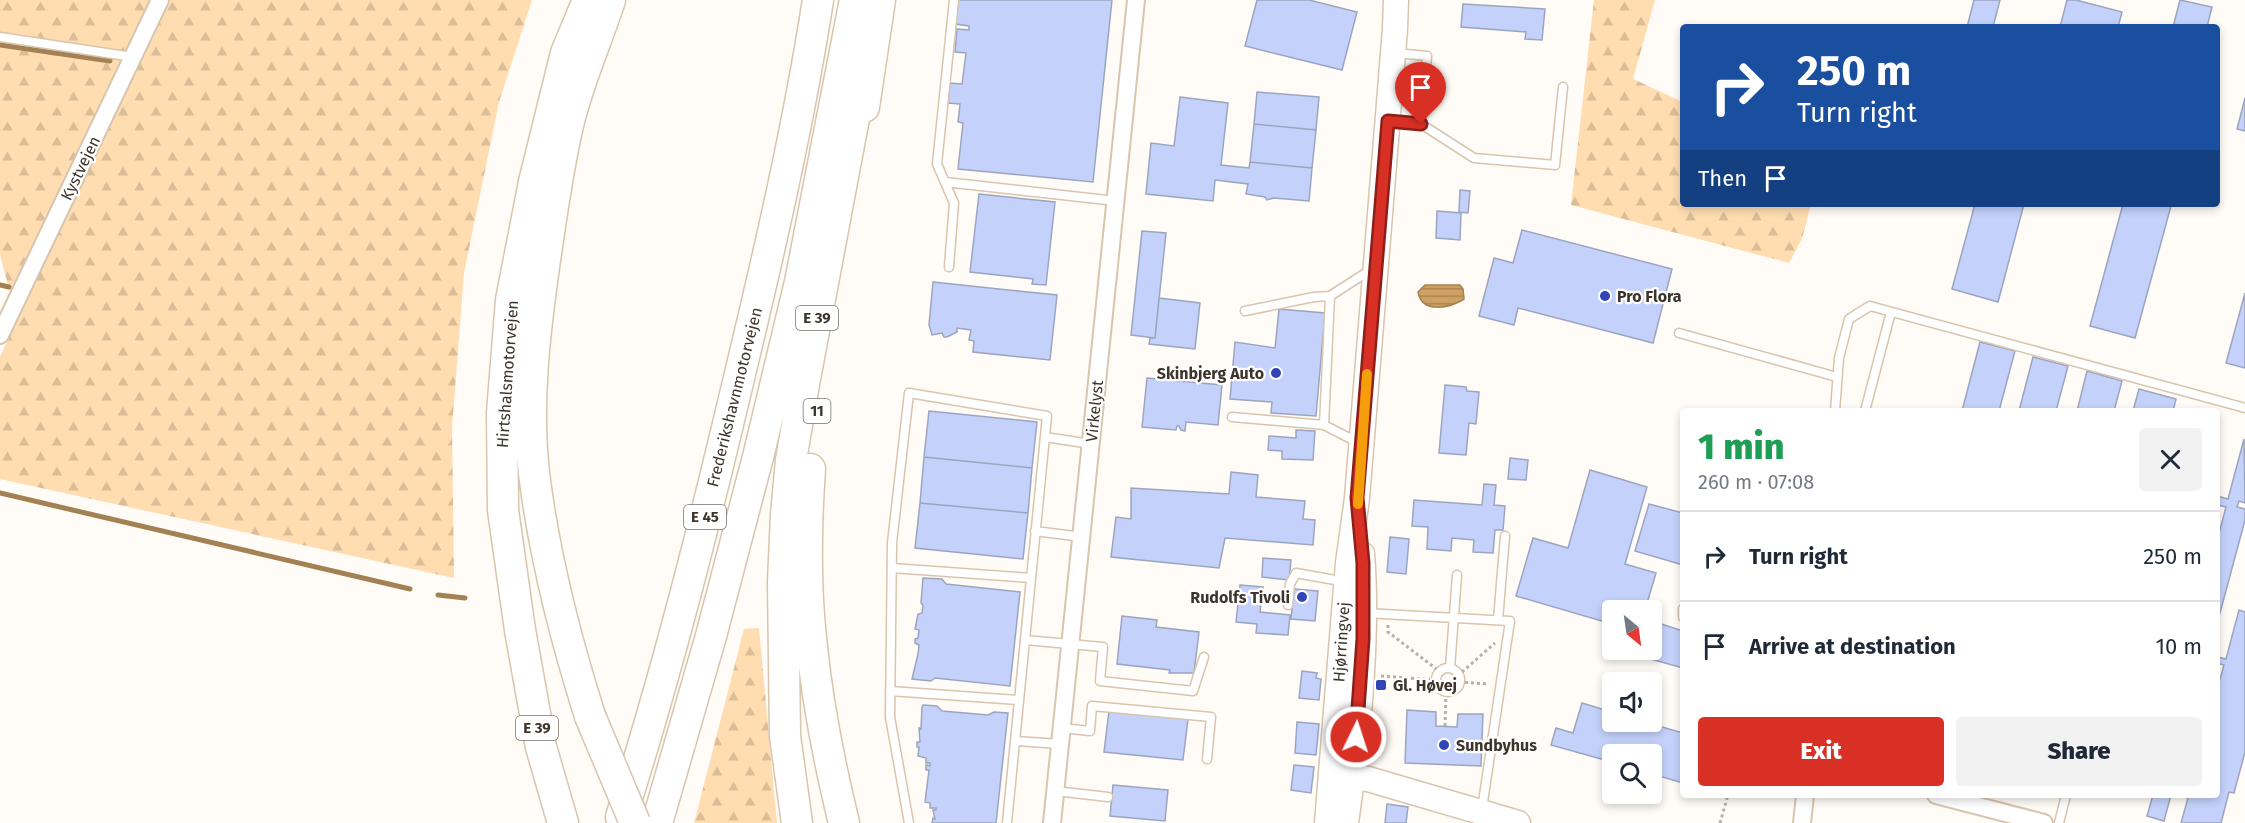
<!DOCTYPE html>
<html lang="en">
<head>
<meta charset="utf-8">
<style>
  body { margin:0; font-family:"Fira Sans",sans-serif; background:#f2f2f3; color:#1f2937; height:100vh; display:flex; flex-direction:column; font-size:22px; white-space:nowrap }
  * { box-sizing:border-box; margin:0 }
  p { font-size:20px; color:#747a83 }
  .icon { flex:none; width:33px; height:33px; fill:none; stroke:currentColor; stroke-width:2; stroke-linecap:round; stroke-linejoin:round }
  .map { position:relative; flex:1; overflow:hidden }
  .side { position:absolute; left:1680px; top:408px; width:540px; height:390px; display:flex; flex-direction:column; background:#fff; border-radius:6px; box-shadow:0 3px 9px #0003 }
  .side>* { flex:none }
  .banner { position:absolute; left:1680px; top:24px; width:540px; height:183px; border-radius:6px; box-shadow:0 3px 9px #0003; background:#1a4fa0; color:#fff; overflow:hidden }
  .needle { width:39px; rotate:151deg }
  .tools { position:absolute; left:1602px; top:600px; display:grid; gap:12px }
  .tools a { display:grid; place-items:center; width:60px; height:60px; border-radius:6px; background:#fff; box-shadow:0 3px 9px #0003; font-size:30px }
  .pin { position:absolute; display:grid; place-items:center; width:51px; height:51px; color:#fff; margin:-62px -26px; border-radius:50% 50% 50% 0; rotate:-45deg; box-shadow:0 0 6px #0007 }
  .pin .icon { rotate:45deg }
  .me { position:absolute; width:66px; margin:-33px; rotate:4deg; stroke-linejoin:round; filter:drop-shadow(0 0 4px #0008) }
  .turn { display:flex; align-items:center; gap:21px; height:126px; padding:0 18px; font-size:27px }
  .turn .icon { width:78px; height:78px; stroke-width:2.5 }
  .turn b { display:block; font-size:42px; line-height:51px }
  .then { display:flex; align-items:center; height:57px; padding:0 18px; background:#0003; gap:12px; font-size:22px }
  .round { display:grid; place-items:center; flex:none; width:63px; height:63px; border-radius:6px; background:#f2f2f3 }
  .overview { display:flex; align-items:center; justify-content:space-between; height:102px; padding:0 18px }
  h1 { font-size:36px; font-weight:800; line-height:45px; color:#1e9e55 }
  .primary-button { display:flex; gap:12px; margin-top:auto; padding:12px 18px }
  .primary-button a { flex:1; height:69px; border-radius:6px; background:#d93025; color:#fff; font-size:24px; font-weight:800; line-height:69px; text-align:center }
  .primary-button a+a { background:#f2f2f3; color:#1f2937 }
  ul { padding:0; list-style:none }
  li { display:flex; align-items:center; gap:18px; height:90px; padding:0 18px; border-top:2px solid #e0e1e3 }
  li div { flex:1 }
  li b { display:block; font-size:22px }
  li em { font-style:normal }
  .map>svg:first-child { display:block }
  .forest { fill:url(#forest-firs) }
  .water { fill:url(#water-rules); stroke:#a38152; stroke-width:1.5 }
  .lines { fill:none; stroke-linecap:round; stroke-linejoin:round }
  .stream { stroke:#a38152; stroke-width:5 }
  .building { fill:#c4d2fb; stroke:#9ca5bf; stroke-width:1.5 }
  .lane-casing { stroke:#d8c5ad; stroke-width:11 }
  .street-casing { stroke:#d8c5ad; stroke-width:20 }
  .secondary-casing { stroke:#d8c5ad; stroke-width:27 }
  .highway-casing { stroke:#d8c5ad; stroke-width:33 }
  .path { stroke:#b6b0aa; stroke-width:3; stroke-dasharray:3 3; stroke-linecap:butt }
  .lane { stroke:#fff; stroke-width:8 }
  .street { stroke:#fff; stroke-width:16 }
  .secondary { stroke:#fff; stroke-width:24 }
  .highway { stroke:#fff; stroke-width:30 }
  .highway-bridge-casing { stroke:#d8c5ad; stroke-width:33; stroke-linecap:butt }
  .highway-bridge { stroke:#fff; stroke-width:30 }
  .route-casing { stroke:#8d1f18; stroke-width:15 }
  .route { stroke:#d93025; stroke-width:10 }
  .slow { stroke:#f59e0b; stroke-width:10 }
  .poi-dot { fill:#3145b7; stroke:#fff; stroke-width:2 }
  .labels { text-anchor:middle; stroke-width:4.5; stroke-linejoin:round; paint-order:stroke }
  .shield { fill:#fff; stroke:#77726b; stroke-width:1.5 }
  .shield-label { font-size:15px; font-weight:bold; fill:#3d352c }
  .street-label { font-size:16px; fill:#3d352c; stroke:#fff }
  .poi-label { font-size:16px; font-weight:bold; fill:#3d352c; stroke:#fff; text-anchor:start }
</style>
</head>
<body>
<div class="map">
<svg width="2245" height="823" viewBox="0 0 2245 823">
  <defs>
    <pattern id="forest-firs" width="22" height="20" patternUnits="userSpaceOnUse" patternTransform="scale(1.5)"><rect width="22" height="20" fill="#ffddb1"/><path d="M5 1l3.5 6h-7zM16 11l3.5 6h-7z" fill="#dbbe98"/></pattern>
    <pattern id="water-rules" width="6" height="5" patternUnits="userSpaceOnUse" patternTransform="scale(1.5)"><rect width="6" height="5" fill="#cfa263"/><path d="M0 2.5h6" fill="none" stroke="#a98552"/></pattern>
  </defs>
  <rect width="100%" height="100%" fill="#fffbf6"/>
  <path class="forest" d="M0,0H532L499,102L464,273L452,428L454,578L0,479V357L17,319L0,255Z
    M1594,0H1655L1633,79L1683,102V204H1811L1802,239L1789,263L1571,205Z
    M759,628L777,823H694L744,629Z"/>
  <path class="water" d="M1425,285H1460L1463,289L1464,299C1450,308 1422,314 1418,292Z"/>
  <g class="lines">
    <path class="stream" d="M0,45L110,61
      M0,285L9,287
      M0,493L410,589
      M438,595L465,598"/>
  </g>
  <path class="building" d="M958,0H1112L1093,182L958,169L963,123L958,122L960,104L948,103L950,83L962,84L966,53L955,52L957,29L969,30V26L955,24Z
    M1257,0H1309L1357,12L1342,70L1245,46Z
    M1974,0H2000L1993,27H1967Z
    M2067,0H2076L2122,12L2118,27H2060Z
    M2180,0L2212,7L2207,27H2173Z
    M1463,4L1545,9L1542,40L1525,39L1526,32L1461,27Z
    M1257,92L1319,97L1316,130L1254,124Z
    M1180,97L1228,103L1221,165L1249,168L1250,162L1312,168L1309,201L1274,198L1267,200L1265,197L1246,194L1248,184L1215,180L1213,201L1146,194L1151,143L1174,146Z
    M2245,98V131L2237,129Z
    M1254,124L1316,130L1312,168L1250,162Z
    M1460,190L1470,191L1468,213L1459,212Z
    M979,194L1055,202L1046,285L1032,284L1033,279L970,272Z
    M1975,204H2024L1998,302L1952,289Z
    M2123,204H2163L2171,206L2135,338L2090,326Z
    M1437,211L1461,213L1460,240L1436,238Z
    M1522,230L1672,269L1653,343L1518,308L1514,325L1479,316L1494,258L1513,263Z
    M1142,231L1166,233L1155,338L1131,335Z
    M933,282L1057,295L1050,360L973,352L974,341L969,340L971,330L957,328V332L947,337H944L942,333L932,335L929,325Z
    M2245,293V368L2226,363Z
    M1159,298L1200,303L1195,349L1149,344L1150,338H1155Z
    M1279,309L1325,313L1316,416L1271,413L1272,402L1230,399L1235,342L1275,348Z
    M1980,342L2015,351L1999,411H1962Z
    M2033,357L2068,366L2056,411H2019Z
    M2087,371L2122,381L2114,411H2077Z
    M1147,378L1222,385L1218,425L1186,422L1185,431L1181,430L1179,426H1177L1176,430L1142,427Z
    M1445,385L1466,387L1467,391L1479,392L1476,424L1469,423L1466,455L1439,453Z
    M2139,389L2176,399L2173,411H2133Z
    M929,411L1037,422L1032,468L924,457Z
    M1296,430L1315,431L1313,460L1282,459V451L1268,450L1269,436L1296,438Z
    M2244,439L2245,503L2239,501L2237,507L2245,509V520L2217,624V541L2226,507L2217,505V496L2228,499Z
    M924,457L1032,468L1028,513L920,503Z
    M1510,458L1528,460L1526,480L1508,479Z
    M1590,470L1647,487L1625,564L1656,573L1645,610H1612V624L1516,596L1533,538L1568,548Z
    M1231,472L1258,475L1256,497L1305,501L1303,519L1315,520L1313,545L1225,538L1219,568L1111,557L1116,517L1131,519V488L1229,494Z
    M1484,484L1496,485L1494,505L1505,506L1503,530H1495L1493,553L1473,552L1474,540L1452,538L1451,551L1427,549L1428,527L1412,526L1414,500L1482,505Z
    M920,503L1028,513L1023,559L915,548Z
    M1649,504L1683,513V565L1635,551Z
    M1390,537L1409,539L1406,574L1387,572Z
    M1263,558L1291,560L1289,580L1262,577Z
    M923,578L942,579L946,584L1020,592L1010,686L935,678L931,681L912,679L918,654L919,645L915,643V639L918,638L919,630L915,629L918,614L922,613L923,605L921,603Z
    M1240,585L1263,587L1260,612L1290,615L1288,635L1256,633L1257,624L1236,622Z
    M1294,589L1318,591L1315,621L1291,619Z
    M2239,610L2245,612V752L2234,793L2229,792L2221,823H2181L2188,798L2178,795H2217V690L2224,665L2217,663V657L2226,659Z
    M1122,616L1157,620L1156,627L1199,632L1194,673H1169L1170,670L1117,664Z
    M1652,621L1683,631V668L1629,653L1630,650H1652Z
    M1302,671L1317,673L1316,678L1321,679L1319,700L1299,698Z
    M1582,703L1612,712V722H1645L1683,733V783L1652,774V754H1612V762L1551,745L1556,728L1573,733Z
    M923,705L937,706L942,711L988,715L994,712L1008,713L996,823H932L933,818L935,819L933,810H936V808H930V803L925,802L929,770H926V765L930,766V763H926V758L918,756L919,747H917V742H920L919,728L921,729L922,707Z
    M1407,710L1436,712V726L1457,727L1458,714H1483L1481,766L1405,763Z
    M1109,711L1188,719L1183,760L1104,752Z
    M1297,722L1319,724L1316,755L1295,753Z
    M1294,765L1314,767L1311,793L1291,790Z
    M1113,785L1168,790L1165,821L1110,816Z
    M2153,795H2171L2164,821L2147,816Z
    M1387,804L1408,807L1406,823H1385Z"/>
  <g class="lines">
    <g class="lane-casing">
      <path id="lane" d="M0,37L133,57
        M1389,121L1421,124L1427,56L1396,53
        M1421,124L1474,158L1555,165L1563,87
        M945,182L1116,201
        M949,267L954,203L937,164L954,0
        M1245,311L1314,297L1330,296
        M1679,333L1837,377
        M1835,411L1839,358L1849,319L1870,306L2245,408
        M1865,411L1891,312
        M1232,417L1324,425
        M1045,437L1091,444
        M1359,443L1324,425L1330,296L1372,269
        M1035,531L1082,537
        M892,568L1031,578
        M1288,605L1290,584L1296,573L1346,582
        M1683,609V617
        M1365,613L1510,621L1482,809
        M1498,620L1505,536
        M1025,640L1103,647L1100,681L1193,691L1204,657
        M1450,668L1457,575
        M1436 680a12 12 0 1 1 24 0a12 12 0 1 1-24 0Z
        M890,691L1019,700
        M1062,728L1090,731L1092,706L1211,717L1207,759
        M1015,741L1060,744
        M1055,791L1108,797
        M909,823L890,717L892,543L909,393L1047,416L1007,823
        M2059,823L2066,795"/>
    </g>
    <g class="street-casing">
      <path id="street" d="M0,335L160,0
        M1936,795L2044,823
        M1052,823L1136,0
        M1802,823L1805,795"/>
    </g>
    <g class="secondary-casing">
      <path id="secondary" d="M1338,775L1368,779L1518,823
        M1327,823L1348,563L1357,498L1395,29L1396,0
        M1346,823C1358,739 1369,639 1362,554"/>
    </g>
    <g class="highway-casing">
      <path id="highway" d="M864,107L880,0
        M810,469C806,525 805,582 811,638C817,701 829,762 844,823
        M590,716C565,637 544,555 534,473C526,402 535,330 545,260C552,213 558,166 569,121C579,80 597,40 610,0
        M621,817C667,673 704,526 739,378C769,253 798,128 818,0
        M563,823L541,747L520,630L503,510L502,413L511,300L534,182L566,53L588,0
        M657,823L711,636L759,453L800,282L855,0
        M797,823L785,736L783,582L786,515L791,460L804,384L860,86"/>
    </g>
    <path class="path" d="M1388,625V632L1439,671
      M1462,672L1495,643
      M1381,676L1436,680
      M1459,682L1489,684
      M1445,726L1446,692
      M1720,823L1728,795"/>
    <use href="#lane" class="lane"/>
    <use href="#street" class="street"/>
    <use href="#secondary" class="secondary"/>
    <use href="#highway" class="highway"/>
    <g class="highway-bridge-casing">
      <path id="highway-bridge" d="M590,716L635,823"/>
    </g>
    <use href="#highway-bridge" class="highway-bridge"/>
  </g>
  <g class="lines">
    <g class="route-casing">
      <path id="route" d="M1356,737L1363,639V563L1357,498L1388,121L1421,124"/>
    </g>
    <use href="#route" class="route"/>
    <path class="slow" d="M1358,504L1367,374"/>
  </g>
  <g class="poi-dot">
    <circle cx="1605" cy="296" r="6"/>
    <circle cx="1276" cy="373" r="6"/>
    <circle cx="1302" cy="597" r="6"/>
    <rect x="1375" y="679" width="12" height="12" rx="3"/>
    <circle cx="1444" cy="745" r="6"/>
  </g>
  <g class="labels">
    <g class="shield">
      <rect x="796" y="306" width="42" height="24" rx="4.5"/>
      <rect x="803.5" y="399" width="27" height="24" rx="4.5"/>
      <rect x="684" y="505" width="42" height="24" rx="4.5"/>
      <rect x="516" y="716" width="42" height="24" rx="4.5"/>
    </g>
    <g class="shield-label">
      <text x="817" y="323">E 39</text>
      <text x="817" y="416">11</text>
      <text x="705" y="522">E 45</text>
      <text x="537" y="733">E 39</text>
    </g>
    <g class="street-label">
      <text transform="translate(80 168) rotate(-64)" y="6">Kystvejen</text>
      <text transform="translate(507 374) rotate(-86)" y="6">Hirtshalsmotorvejen</text>
      <text transform="translate(734 397) rotate(-76)" y="6">Frederikshavnmotorvejen</text>
      <text transform="translate(1094 411) rotate(-84)" y="6">Virkelyst</text>
      <text transform="translate(1341 642) rotate(-86)" y="6">Hjørringvej</text>
    </g>
    <g class="poi-label">
      <text x="1617" y="302">Pro Flora</text>
      <text x="1264" y="379" text-anchor="end">Skinbjerg Auto</text>
      <text x="1290" y="603" text-anchor="end">Rudolfs Tivoli</text>
      <text x="1393" y="691">Gl. Høvej</text>
      <text x="1456" y="751">Sundbyhus</text>
    </g>
  </g>
</svg>
<div class="tools">
<a><svg class="needle" viewBox="-14 -14 28 28"><path d="M0-13l5 13h-10z" fill="#e53935"/><path d="M0 13l5-13h-10z" fill="#747a83"/></svg></a>
<a><svg class="icon" aria-label="sound" viewBox="0 0 24 24"><path d="M4 9h4l5-4v14l-5-4H4zM17 9q2 3 0 6"/></svg></a>
<a><svg class="icon" aria-label="search" viewBox="0 0 24 24"><circle cx="10" cy="10" r="6"/><path d="M15 15l6 6"/></svg></a>
</div>
<div class="pin" style="left:1421px;top:124px;background:#d93025"><svg class="icon" aria-label="arrive" viewBox="0 0 24 24"><path d="M6 21V4h12l-3 4 3 4H6"/></svg></div>
<svg class="me" style="left:1356px;top:737px" viewBox="-20 -20 40 40"><circle r="17" fill="#d93025" stroke="#fff" stroke-width="3"/><path d="M0-11L8 9 0 5-8 9z" fill="#fff"/></svg>
<div class="banner">
<div class="turn"><svg class="icon" aria-label="right" viewBox="0 0 24 24"><path d="M7 20v-9h11M14 6l5 5-5 5"/></svg><div><b>250 m</b>Turn right</div></div>
<div class="then">Then<svg class="icon" aria-label="arrive" viewBox="0 0 24 24"><path d="M6 21V4h12l-3 4 3 4H6"/></svg></div>
</div>
<section class="side">
<div class="overview"><div><h1>1 min</h1><p>260 m · 07:08</p></div><a class="round"><svg class="icon" aria-label="close" viewBox="0 0 24 24"><path d="M6 6l12 12M18 6L6 18"/></svg></a></div>
<ul>
<li><svg class="icon" aria-label="right" viewBox="0 0 24 24"><path d="M7 20v-9h11M14 6l5 5-5 5"/></svg><div><b>Turn right</b></div><em>250 m</em></li>
<li><svg class="icon" aria-label="arrive" viewBox="0 0 24 24"><path d="M6 21V4h12l-3 4 3 4H6"/></svg><div><b>Arrive at destination</b></div><em>10 m</em></li>
</ul>
<div class="primary-button"><a>Exit</a><a>Share</a></div>
</section>
</div>
</body>
</html>
